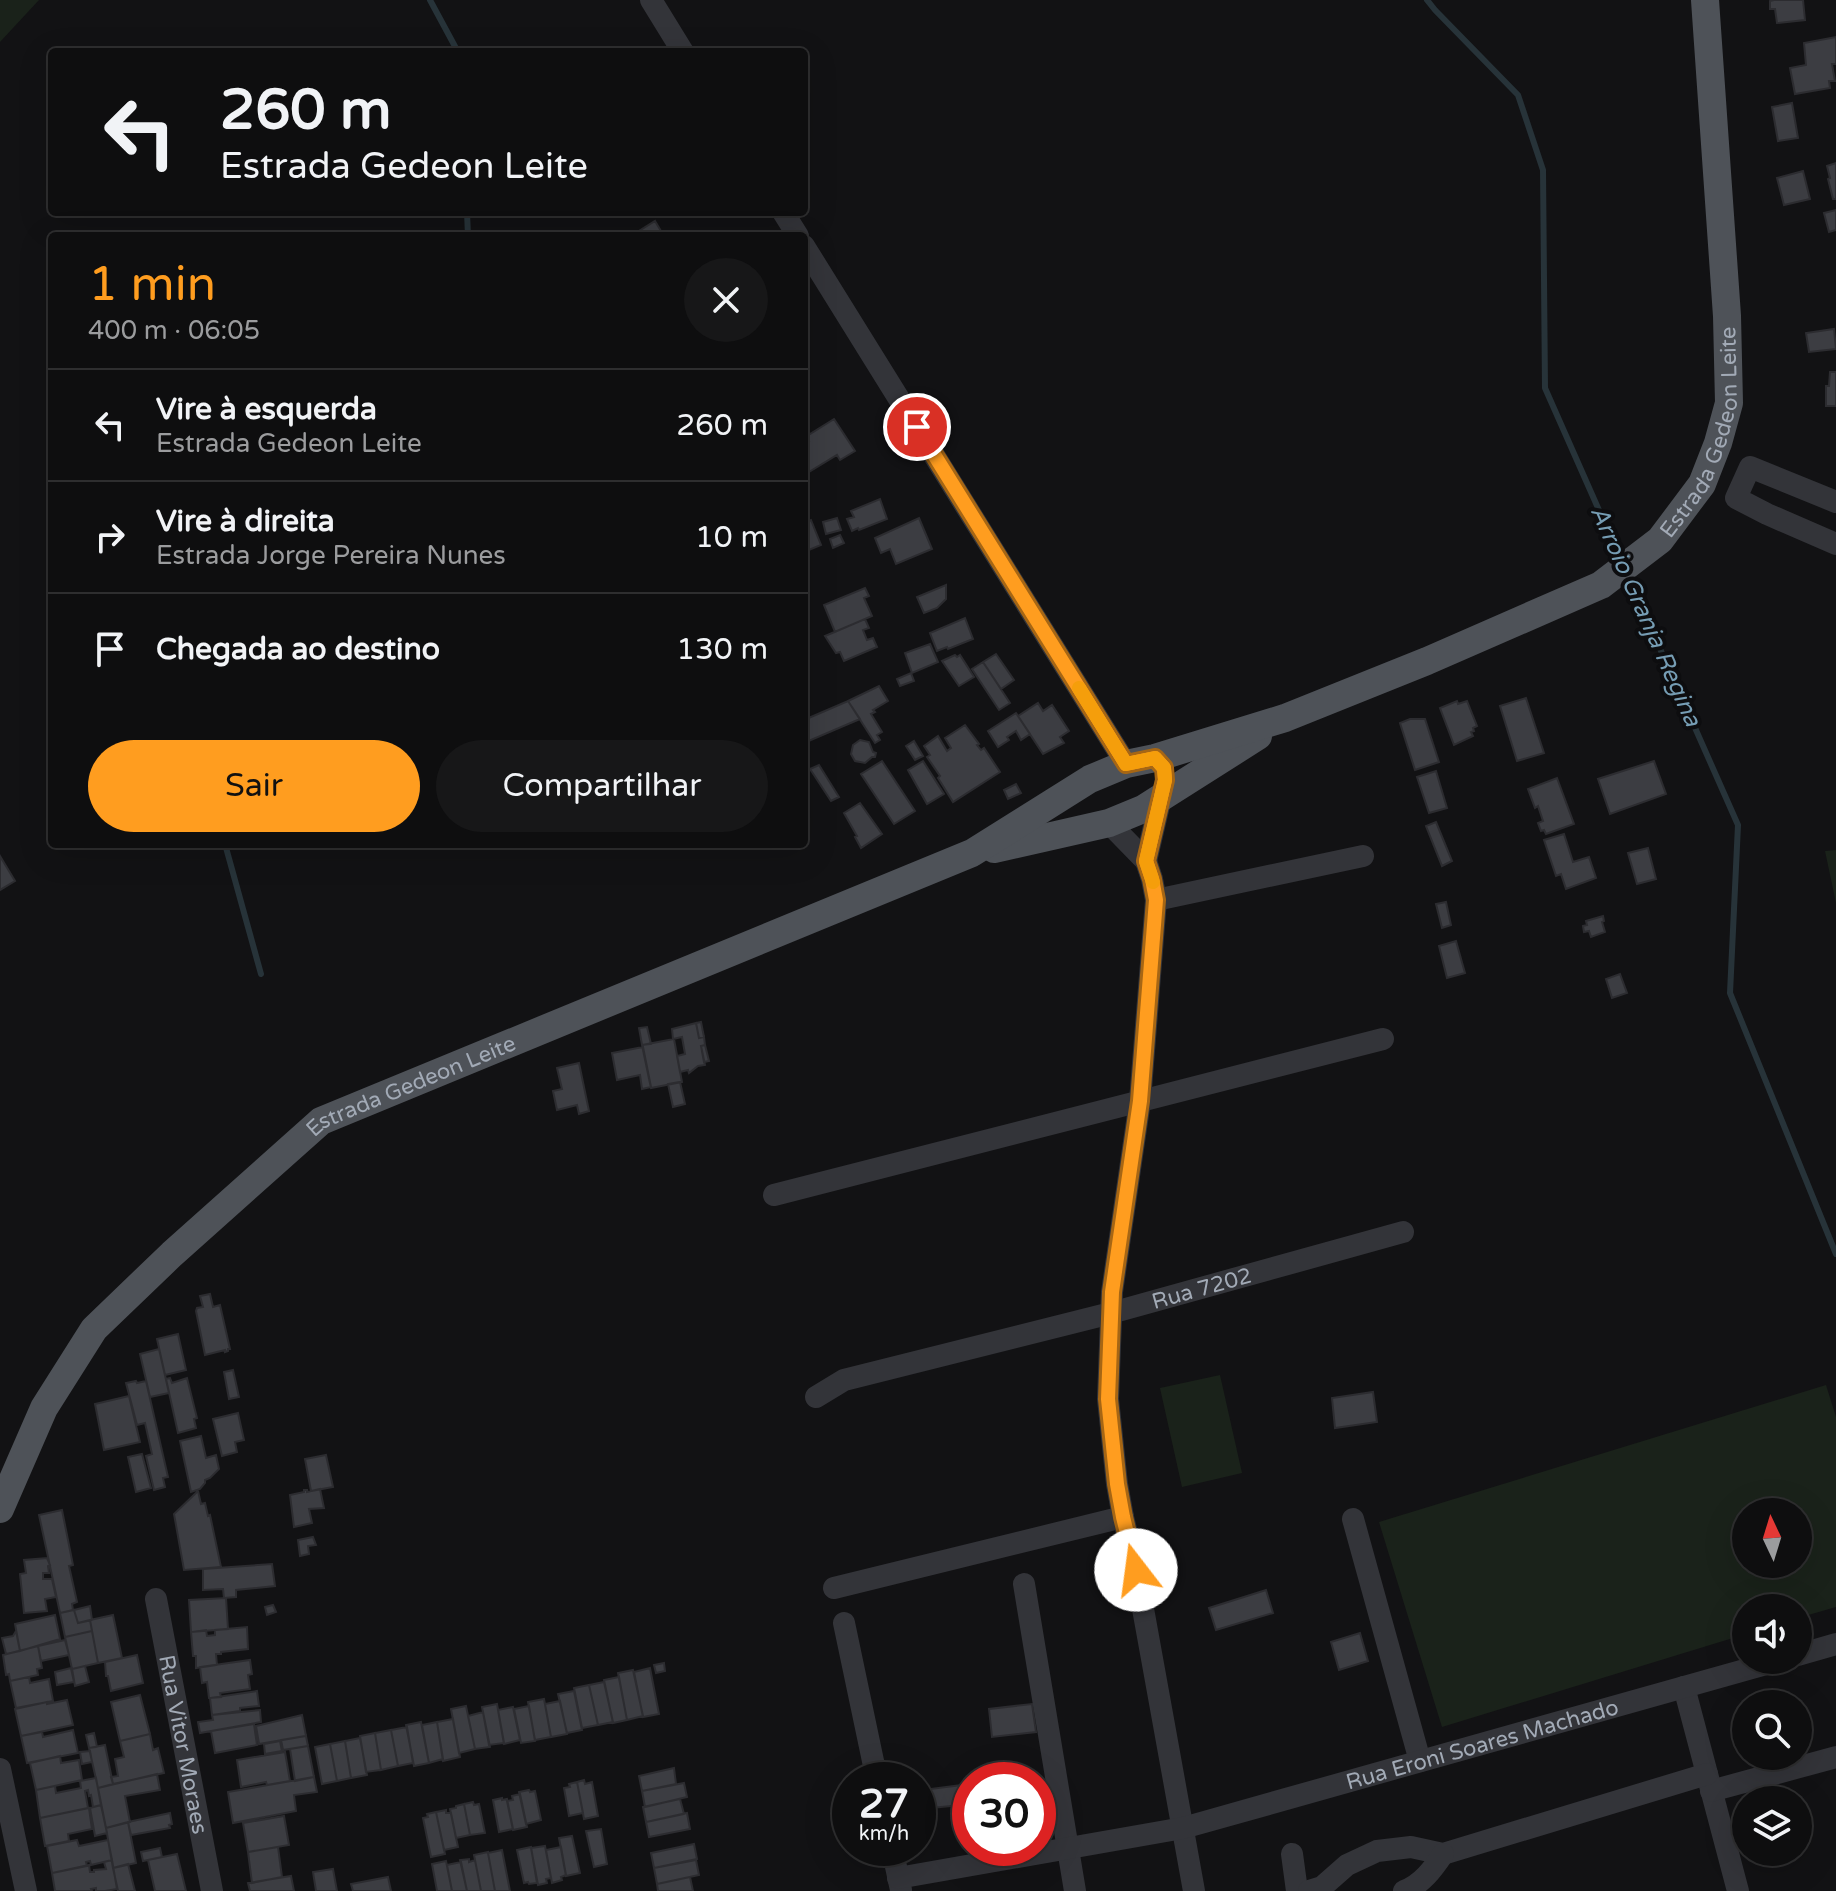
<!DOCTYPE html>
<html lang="pt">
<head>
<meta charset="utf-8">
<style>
  body { margin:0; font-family:"Varela Round",sans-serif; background:#171718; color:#f1f3f6; height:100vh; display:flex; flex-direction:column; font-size:30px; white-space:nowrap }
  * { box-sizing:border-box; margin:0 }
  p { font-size:26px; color:#9b9c9e }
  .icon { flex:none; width:44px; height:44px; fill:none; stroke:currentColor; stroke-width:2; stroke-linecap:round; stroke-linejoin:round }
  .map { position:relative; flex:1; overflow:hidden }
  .drawer { position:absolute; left:48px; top:232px; width:760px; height:616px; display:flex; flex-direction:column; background:#0e0e0f; border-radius:8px; box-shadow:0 8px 32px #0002,0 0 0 2px #2e2e2f }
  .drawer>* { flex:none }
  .top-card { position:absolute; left:48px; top:48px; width:760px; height:168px; border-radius:8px; box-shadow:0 8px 32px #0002,0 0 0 2px #2e2e2f; background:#0e0e0f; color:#f1f3f6; overflow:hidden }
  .needle { width:52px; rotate:356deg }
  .tools { position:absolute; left:1732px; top:1498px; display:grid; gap:16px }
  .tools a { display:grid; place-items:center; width:80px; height:80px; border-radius:50%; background:#0e0e0f; box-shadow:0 8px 32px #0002,0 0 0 2px #2e2e2f; font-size:40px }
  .speed { position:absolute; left:832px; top:1762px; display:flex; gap:16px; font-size:40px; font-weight:700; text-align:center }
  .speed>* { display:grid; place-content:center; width:104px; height:104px; border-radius:50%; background:#0e0e0f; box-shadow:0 8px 32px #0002,0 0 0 2px #2e2e2f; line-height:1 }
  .speed small { font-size:20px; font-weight:400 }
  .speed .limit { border:12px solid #d22; background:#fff; color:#111 }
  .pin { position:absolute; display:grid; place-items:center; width:68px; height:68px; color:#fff; margin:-34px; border:4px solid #fff; border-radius:50%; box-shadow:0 2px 8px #0007 }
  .me { position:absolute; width:88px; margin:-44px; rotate:345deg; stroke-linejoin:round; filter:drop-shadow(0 0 6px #0008) }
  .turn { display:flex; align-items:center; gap:28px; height:168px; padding:0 40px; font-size:36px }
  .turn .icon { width:104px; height:104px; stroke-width:2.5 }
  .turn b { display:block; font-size:56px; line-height:68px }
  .round { display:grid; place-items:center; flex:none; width:84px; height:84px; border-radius:42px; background:#171718 }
  .head { display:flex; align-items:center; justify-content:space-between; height:136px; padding:0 40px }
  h1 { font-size:48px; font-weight:600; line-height:60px; color:#ff9d1f }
  .cta { display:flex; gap:16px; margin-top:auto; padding:16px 40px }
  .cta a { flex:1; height:92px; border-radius:48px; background:#ff9d1f; color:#111; font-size:32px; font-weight:600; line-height:92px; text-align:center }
  .cta a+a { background:#171718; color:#f1f3f6 }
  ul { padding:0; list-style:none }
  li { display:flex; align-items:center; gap:24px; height:112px; padding:0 40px; border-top:2px solid #2e2e2f }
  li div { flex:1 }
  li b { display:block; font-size:30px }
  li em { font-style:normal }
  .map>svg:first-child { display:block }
  .green { fill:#1a221a; fill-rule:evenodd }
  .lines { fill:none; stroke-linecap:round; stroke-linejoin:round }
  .stream { stroke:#273339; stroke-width:6 }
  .building { fill:#3c3d42; stroke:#2c2c30; stroke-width:2 }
  .minor { stroke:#333439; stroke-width:22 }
  .major { stroke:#4e5258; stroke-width:28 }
  .route-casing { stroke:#a66614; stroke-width:20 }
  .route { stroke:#ff9d1f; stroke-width:14 }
  .slow { stroke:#f59e0b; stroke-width:14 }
  .labels { text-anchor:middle; stroke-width:8; stroke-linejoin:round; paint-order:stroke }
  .street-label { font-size:22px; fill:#a2aab6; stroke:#0d0d0f }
  .water-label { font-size:24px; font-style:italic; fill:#769db4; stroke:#0d0d0f }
</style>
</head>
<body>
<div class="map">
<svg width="1836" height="1891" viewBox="0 0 1836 1891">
  <rect width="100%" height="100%" fill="#121214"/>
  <path class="green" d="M0,0H39L0,42Z
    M1836,850V903L1825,851Z
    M1220,1375L1242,1473L1182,1487L1160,1388Z
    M1826,1385L1836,1417V1607L1798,1618V1608H1746V1634L1442,1727L1379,1522ZM1798,1512V1564H1746V1512Z"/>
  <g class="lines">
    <path class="stream" d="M430,0L458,52
      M1427,0L1435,10L1518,95L1543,170L1545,388L1621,560
      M467,212L468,236
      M1627,574L1738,825L1730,993L1836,1254
      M225,844L261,974"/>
  </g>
  <path class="building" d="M1774,0H1803L1805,20L1777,23L1775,9H1770V1Z
    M1836,37V64H1832L1835,81H1829L1830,88L1795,94L1790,68L1806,65L1804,43Z
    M1792,103L1798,138L1778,141L1772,107Z
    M1836,163V199H1833L1828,179L1830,178L1827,166Z
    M1803,171L1810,199L1784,205L1777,178Z
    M1836,210V230L1829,232L1824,213Z
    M655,221L664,236H631Z
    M1834,329L1836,349L1809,352L1806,333Z
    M1830,372H1836V406H1826V386H1829Z
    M834,419L855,451L840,460L837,455L804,475V444L809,441L807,436Z
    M880,499L887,519L859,530L858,528L852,531L847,519L854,517L851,511Z
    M837,518L841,530L826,534L823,522Z
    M919,518L932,549L896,564L890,549L881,553L875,538Z
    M811,520L821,545L804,552V523Z
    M840,535L844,543L833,548L830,539Z
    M946,585V599L937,608L924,613L917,597Z
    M865,588L869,596L864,598L872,616L835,632L824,605Z
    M965,618L973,639L948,649L947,647L937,651L930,633Z
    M865,619L869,628L863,630L867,640L873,638L877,647L844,661L840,652L836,653L825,636Z
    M930,644L938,662L912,673L905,653Z
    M996,654L1014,680L1001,689L983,662Z
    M955,655L957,657L960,655L974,677L959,686L942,661Z
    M983,662L1010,703L999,710L972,669Z
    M911,673L914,681L900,686L897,679Z
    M879,686L888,701L873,710L875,712L871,714L882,732L877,735L880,740L875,743L848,701Z
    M1526,698L1544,753L1517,761L1500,706Z
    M848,701L860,719L804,743V720Z
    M1457,701L1458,704L1467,701L1477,726L1473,728L1474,731L1471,732L1473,736L1454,745L1440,708Z
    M1038,703L1043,711L1052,705L1069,731L1060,737L1064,743L1043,754L1018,716Z
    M1016,713L1030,734L1021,740L1016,731L1007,737L1009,740L998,747L988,731Z
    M1410,719H1425L1439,762L1415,770L1400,723Z
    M965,725L979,744L977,745L981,750L984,748L1000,772L953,802L938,778L940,776L927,757L930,755L924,746L938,736L947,751L951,748L945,738Z
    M860,740L869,742L873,752L876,753L875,757H872L865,763L855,761L851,754L853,745Z
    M914,741L923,756L915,760L906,746Z
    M882,761L915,811L894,824L861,774Z
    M923,761L944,794L927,804L908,770Z
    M1654,761L1666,794L1610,814L1598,779Z
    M819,765L839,797L831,801L810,769Z
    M1436,771L1447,808L1429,813L1417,777Z
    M1557,778L1574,824L1546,834L1544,830L1541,831L1538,823L1543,821L1538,806L1535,808L1528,789Z
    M1016,784L1021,793L1008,799L1004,790Z
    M860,803L882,834L861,848L855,837L857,836L844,813Z
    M1436,822L1452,861L1442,866L1426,826Z
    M1564,834L1573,862L1589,857L1596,878L1566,889L1561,874L1556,876L1544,840Z
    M1648,848L1656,879L1637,884L1628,853Z
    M0,856L15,881L0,890Z
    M1446,902L1451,925L1442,928L1436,904Z
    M1603,916L1604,921L1602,922L1605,932L1591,937L1589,931L1584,932L1583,926L1587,925L1586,921Z
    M1456,941L1465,973L1447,978L1439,946Z
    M1620,974L1627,993L1612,998L1606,979Z
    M701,1022L704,1037L699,1038L696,1023Z
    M696,1023L699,1038L704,1037L705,1045L701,1046L705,1065L698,1066L689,1073L688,1070L680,1072L677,1056L685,1054L682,1037L673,1039L672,1029Z
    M647,1027L651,1044L642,1045L639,1028Z
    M674,1039L682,1082L651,1088L642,1045Z
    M705,1045L709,1061L704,1062L701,1046Z
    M643,1047L651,1087L642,1089L640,1075L617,1080L612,1053Z
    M579,1063L589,1111L579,1114L577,1105L557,1110L553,1091L562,1089L557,1068Z
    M680,1082L685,1104L673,1107L668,1084Z
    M210,1294L213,1307L220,1305L230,1349H228V1351L225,1352V1350L205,1355L196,1311L197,1308L203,1307L200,1296Z
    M178,1334L186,1370L165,1375L157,1339Z
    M159,1349L169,1393L150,1397L140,1354Z
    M233,1370L239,1397L229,1399L224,1372Z
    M170,1378L172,1383L187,1378L197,1418L194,1419L196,1428L178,1433L166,1379Z
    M136,1381L137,1383L146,1381L168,1477L163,1478L165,1487L154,1490L146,1456L152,1454L145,1423L137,1425L126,1383Z
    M1373,1392L1377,1422L1335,1428L1332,1398Z
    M129,1396L140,1442L104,1450L95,1404Z
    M238,1413L244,1440L235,1442L237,1452L222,1456L213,1419Z
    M201,1436L206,1458L216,1455L219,1469L210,1478L205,1480V1483L200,1489L191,1492L180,1441Z
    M142,1454L151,1488L136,1492L128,1457Z
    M326,1455L333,1487L311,1491L305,1459Z
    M320,1489L324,1508L309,1509L312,1523L294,1527L290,1495L304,1492V1490H307V1492Z
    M198,1491L201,1504L205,1503L208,1516L210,1515L221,1567L184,1570L174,1514Z
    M62,1510L73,1565L69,1566L77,1602L72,1604L73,1610L60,1613L39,1515Z
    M313,1537L316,1545L308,1546L309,1554L300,1556L298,1540Z
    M47,1558L50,1565L48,1566L49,1573H43V1579H52L56,1597L45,1599L47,1611L24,1613L20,1574L26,1573L24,1560Z
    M272,1564L275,1586L236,1590V1597L224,1598L223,1589L203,1590V1569Z
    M1266,1590L1273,1613L1216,1630L1209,1608Z
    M226,1598L228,1629L191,1632L189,1600Z
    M273,1605L276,1612L267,1615L265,1607Z
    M90,1606L92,1620L78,1623L74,1610Z
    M74,1610L78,1623L90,1620L92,1631L65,1637L60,1613Z
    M55,1615L60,1639L20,1651L15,1624Z
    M113,1615L122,1658L98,1663L90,1620Z
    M247,1627L248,1649L221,1652V1654H216L217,1665L196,1668V1656H193L191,1632L206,1630L207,1636L215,1635V1630Z
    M16,1631L20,1651L6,1654L2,1638L13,1636Z
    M92,1631L98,1663L72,1669L65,1637Z
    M1360,1633L1368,1661L1339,1670L1331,1642Z
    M65,1640L69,1655L41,1661L38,1646Z
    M38,1646L42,1668L37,1669L38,1675L10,1681L9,1674L6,1675L3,1655Z
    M137,1655L143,1683L111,1691L108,1676H106L105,1662Z
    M250,1660L252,1674L248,1675L250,1689L220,1693L221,1697L209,1698L207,1682L202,1683L200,1667Z
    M664,1663L665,1671L656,1673L654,1665Z
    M85,1666L89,1682L75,1686L72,1669Z
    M71,1668L74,1682L57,1685L55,1672Z
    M650,1668L659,1714L643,1717L634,1672Z
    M633,1670L643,1716L627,1720L618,1673Z
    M29,1677L30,1683L49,1679L53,1701L16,1708L10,1681Z
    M619,1677L627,1720L613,1723L604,1680Z
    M604,1682L613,1722L598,1725L589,1685Z
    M589,1685L598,1725L582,1728L574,1688Z
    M257,1691L259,1706L240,1708V1711L212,1715L210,1698Z
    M574,1691L582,1730L567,1733L558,1694Z
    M140,1695L150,1734L120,1741L111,1702Z
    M544,1699L551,1737L535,1740L528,1702Z
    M67,1700L73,1725L21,1736L15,1709L47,1702V1704Z
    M560,1701L567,1734L551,1737L545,1704Z
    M497,1704L504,1743L489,1745L482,1707Z
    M1032,1704L1036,1732L992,1737L989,1709Z
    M466,1706L475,1749L459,1753L451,1709Z
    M529,1706L535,1741L521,1743L514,1709Z
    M513,1707L520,1740L504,1744L498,1710Z
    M260,1710L261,1722L200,1733L198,1722L213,1720L212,1715Z
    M483,1712L490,1747L475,1749L468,1716Z
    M302,1715L306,1736L259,1744L256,1726Z
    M453,1719L460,1757L443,1761L437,1722Z
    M421,1722L429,1763L414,1766L406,1725Z
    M437,1722L443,1759L429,1763L422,1725Z
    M254,1724L257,1745L215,1753L211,1731Z
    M407,1727L413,1763L398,1766L391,1730Z
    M73,1730L78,1753L27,1763L21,1736L42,1732L43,1737Z
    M391,1730L398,1766L381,1770L375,1733Z
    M94,1733L97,1747L89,1748L86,1735Z
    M375,1733L381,1770L366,1772L360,1736Z
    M150,1734L153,1750L158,1748L164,1773L113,1784L111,1777L118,1776L115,1759L124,1757L120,1741Z
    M306,1736L308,1746L283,1750L281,1740Z
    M360,1738L367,1775L351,1778L345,1741Z
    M280,1741L282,1751L265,1754L264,1744Z
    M345,1741L351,1778L337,1781L330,1744Z
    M330,1744L337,1781L322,1784L315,1747Z
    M105,1745L113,1784L98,1788L89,1748Z
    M308,1746L314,1777L295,1781L290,1749Z
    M90,1751L92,1762L82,1764L80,1752Z
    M285,1752L290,1781L267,1785L266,1782L241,1787L237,1760Z
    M60,1756L61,1763L79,1760L82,1780L36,1790L30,1763Z
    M674,1768L676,1784L642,1791L639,1776Z
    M157,1774L160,1790L125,1796L130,1822L106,1828L98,1788Z
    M314,1777L317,1792L294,1795L296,1811L233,1823L228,1792Z
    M96,1778L101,1805L93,1807L91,1795L89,1796L88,1790L85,1791L88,1808L40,1818L36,1790L55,1786L56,1793L81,1788L80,1781Z
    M584,1780L585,1784L592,1782L598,1816L584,1819L577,1782Z
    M577,1782L583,1813L569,1816L564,1788L570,1787L569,1784Z
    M684,1783L687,1797L645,1807L642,1791Z
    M970,1784V1804L932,1808L930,1789Z
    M529,1790L530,1792L535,1791L541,1820L526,1824L519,1792Z
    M520,1794L527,1827L513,1830L507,1801L513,1800L512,1796Z
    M502,1798V1800L507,1799L513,1829L499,1832L493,1800Z
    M680,1799L684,1814L646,1822L643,1807Z
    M473,1802L474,1805L479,1804L485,1833L470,1835L464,1804Z
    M464,1804L470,1835L456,1838L450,1809L456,1808V1806Z
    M101,1805L107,1833L95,1836L90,1808Z
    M89,1808L92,1829L68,1834L69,1841L45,1846L40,1818Z
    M446,1810V1813H451L458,1847L444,1850L436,1812Z
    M436,1812L445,1854L431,1857L423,1818L428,1817L427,1814Z
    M170,1813L172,1824L169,1825L170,1828L131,1835L128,1822Z
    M687,1813L690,1829L649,1837L646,1822Z
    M284,1816L289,1845L248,1852L243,1823Z
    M128,1822L136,1863L113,1868L106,1828Z
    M601,1829L607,1864L594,1867L586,1831Z
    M572,1836L580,1873L566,1876L559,1838Z
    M77,1840L79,1846L108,1840L112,1860L91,1865L90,1861L86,1862L87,1866L52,1873L47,1846Z
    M694,1844L697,1859L654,1868L651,1853Z
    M545,1846L551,1878L546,1879L547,1883L538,1885L531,1848Z
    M278,1847L282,1877L252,1883L248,1852Z
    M531,1847L537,1883L529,1884L528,1882L524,1883L517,1850Z
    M561,1847L566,1875L561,1877L562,1880L552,1883L546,1850Z
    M160,1848L162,1857L143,1861L141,1852Z
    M502,1850L510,1891H495L488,1853Z
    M488,1852V1853L495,1891H481L474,1855Z
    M177,1854L186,1891H155L148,1860Z
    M469,1859V1862L475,1860L481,1891H467L460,1860Z
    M112,1860L117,1889L105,1891H96V1888L91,1889L92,1891H55L52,1873L89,1865L90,1872H94V1870L106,1869L104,1862Z
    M696,1860L699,1875L657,1884L654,1868Z
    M446,1861L452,1891H437L432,1864Z
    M461,1862L467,1891H452L447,1865Z
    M128,1864L135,1891H118L113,1868Z
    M333,1869L337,1891H316L313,1872Z
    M291,1876L294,1891H250L248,1883Z
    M388,1877L391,1891H353L351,1884Z
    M690,1877L693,1891H658L657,1884Z"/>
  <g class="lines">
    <g class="minor">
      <path d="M651,0L683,52"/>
      <path d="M783,212L798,236"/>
      <path d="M804,246L1126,764"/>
      <path d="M1836,502L1750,467L1736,498L1767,514L1836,544"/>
      <path d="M1109,823L1146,861L1152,879L1156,900L1140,1101L1112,1292L1108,1399L1117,1484L1123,1517L1136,1570L1194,1891"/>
      <path d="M1146,861L1161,797"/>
      <path d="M1156,900L1363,856"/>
      <path d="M774,1195L1383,1039"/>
      <path id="s1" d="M816,1397L844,1380L1111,1313L1403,1232"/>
      <path d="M1353,1519L1420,1761"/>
      <path d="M1024,1584L1075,1891"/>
      <path d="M834,1588L1123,1517"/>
      <path id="s2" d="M156,1599L212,1891"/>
      <path d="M844,1623L877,1780"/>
      <path d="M1798,1655L1836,1644"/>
      <path d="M1684,1687L1738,1891"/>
      <path d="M0,1769L26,1891"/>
      <path d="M1711,1791L1836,1757"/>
      <path d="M892,1848L901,1890"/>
      <path d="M1292,1854L1297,1891"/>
      <path id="s3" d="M898,1878L1183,1828L1780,1660"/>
      <path d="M1309,1891L1322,1887L1347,1865L1377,1851L1411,1847L1443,1854L1707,1774"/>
      <path d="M1404,1891C1422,1884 1433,1869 1443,1854"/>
    </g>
    <g class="major">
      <path d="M994,849L1109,823L1143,809L1258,736"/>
      <path id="s4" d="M0,1509L44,1408L94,1329L172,1254L321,1121L972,853L1090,779L1126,764L1155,758L1285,718L1427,661L1601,585L1660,540L1702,484L1718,443L1729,403L1727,316L1705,0"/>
    </g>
  </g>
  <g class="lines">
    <g class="route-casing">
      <path id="route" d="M917,427L1126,764L1155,758L1164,768L1165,780L1146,861L1152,879L1156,900L1140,1101L1112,1292L1108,1399L1117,1484L1123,1517L1136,1570"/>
    </g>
    <use href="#route" class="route"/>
    <path class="slow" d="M1079,688L1126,764L1155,758L1164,768L1165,780L1146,861L1153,882"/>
  </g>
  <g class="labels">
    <g class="street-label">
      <text dy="8" stroke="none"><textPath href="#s4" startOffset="2096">Estrada Gedeon Leite</textPath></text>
      <text dy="8" stroke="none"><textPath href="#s4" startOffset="608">Estrada Gedeon Leite</textPath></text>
      <text dy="8" stroke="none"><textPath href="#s1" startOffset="402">Rua 7202</textPath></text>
      <text dy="8" stroke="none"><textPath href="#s3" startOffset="600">Rua Eroni Soares Machado</textPath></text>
      <text dy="8" stroke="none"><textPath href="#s2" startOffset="148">Rua Vitor Moraes</textPath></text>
    </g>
    <g class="water-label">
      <text transform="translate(1646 616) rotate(66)" y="8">Arroio Granja Regina</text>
    </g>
  </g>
</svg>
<div class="tools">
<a><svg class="needle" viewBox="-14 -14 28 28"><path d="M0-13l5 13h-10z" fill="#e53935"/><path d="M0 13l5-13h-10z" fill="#9b9c9e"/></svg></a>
<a><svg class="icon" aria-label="sound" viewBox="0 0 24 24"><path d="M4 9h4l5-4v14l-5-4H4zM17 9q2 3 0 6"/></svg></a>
<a><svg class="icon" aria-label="search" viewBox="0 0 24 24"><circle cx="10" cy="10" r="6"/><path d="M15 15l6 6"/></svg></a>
<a><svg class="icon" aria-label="layers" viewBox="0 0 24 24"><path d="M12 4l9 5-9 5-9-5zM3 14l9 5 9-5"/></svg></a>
</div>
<div class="speed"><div>27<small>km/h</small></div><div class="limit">30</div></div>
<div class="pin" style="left:917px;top:427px;background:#d93025"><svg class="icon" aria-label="arrive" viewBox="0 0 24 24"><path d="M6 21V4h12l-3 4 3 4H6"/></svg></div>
<svg class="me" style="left:1136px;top:1570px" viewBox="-20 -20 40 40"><circle r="19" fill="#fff"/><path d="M0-13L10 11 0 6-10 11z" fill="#ff9d1f"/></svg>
<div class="top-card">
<div class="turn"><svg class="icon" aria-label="left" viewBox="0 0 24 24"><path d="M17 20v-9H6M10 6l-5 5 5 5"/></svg><div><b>260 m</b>Estrada Gedeon Leite</div></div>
</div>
<section class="drawer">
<div class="head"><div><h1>1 min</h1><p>400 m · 06:05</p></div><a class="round"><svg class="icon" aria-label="close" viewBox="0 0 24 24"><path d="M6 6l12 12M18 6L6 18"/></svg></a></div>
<ul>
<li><svg class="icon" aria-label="left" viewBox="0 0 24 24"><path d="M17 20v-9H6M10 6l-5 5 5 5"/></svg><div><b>Vire à esquerda</b><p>Estrada Gedeon Leite</p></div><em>260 m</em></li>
<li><svg class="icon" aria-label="right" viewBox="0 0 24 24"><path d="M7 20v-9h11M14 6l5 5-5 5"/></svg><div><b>Vire à direita</b><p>Estrada Jorge Pereira Nunes</p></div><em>10 m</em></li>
<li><svg class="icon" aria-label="arrive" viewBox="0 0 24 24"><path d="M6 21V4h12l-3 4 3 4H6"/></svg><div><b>Chegada ao destino</b></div><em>130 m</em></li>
</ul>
<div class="cta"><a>Sair</a><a>Compartilhar</a></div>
</section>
</div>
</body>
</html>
